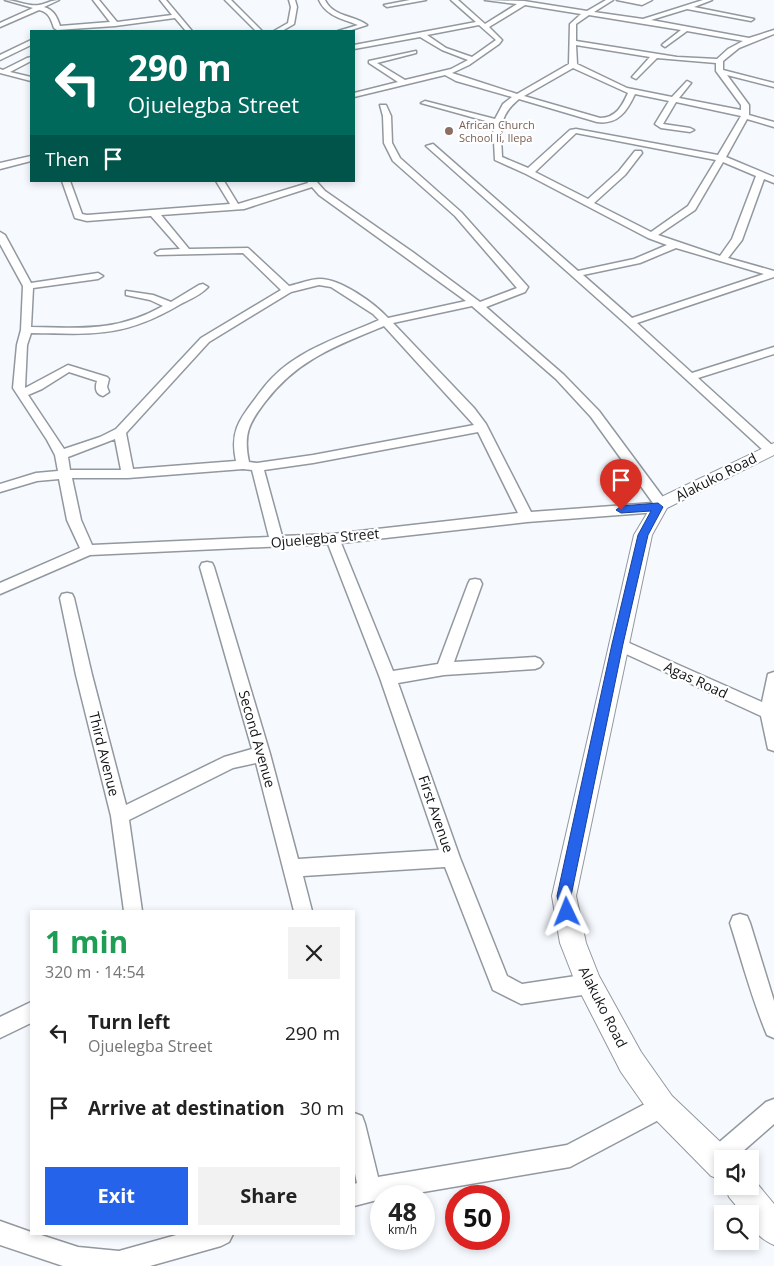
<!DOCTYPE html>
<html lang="en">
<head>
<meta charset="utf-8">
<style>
  body { margin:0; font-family:"Open Sans",sans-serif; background:#f2f2f2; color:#222; height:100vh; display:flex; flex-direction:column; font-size:19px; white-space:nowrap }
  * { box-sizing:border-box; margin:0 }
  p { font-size:16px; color:#767676 }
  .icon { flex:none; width:28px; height:28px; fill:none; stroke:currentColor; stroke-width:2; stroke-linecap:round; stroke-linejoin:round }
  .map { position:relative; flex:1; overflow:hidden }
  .side { position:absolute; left:30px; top:910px; width:325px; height:325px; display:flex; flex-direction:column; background:#fff; border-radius:0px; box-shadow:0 2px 8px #0003 }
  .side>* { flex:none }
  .top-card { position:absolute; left:30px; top:30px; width:325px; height:152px; border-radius:0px; box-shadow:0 2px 8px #0003; background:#00695c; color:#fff; overflow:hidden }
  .buttons { position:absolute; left:714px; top:1150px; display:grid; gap:10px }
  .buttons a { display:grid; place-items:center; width:45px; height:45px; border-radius:0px; background:#fff; box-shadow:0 2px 8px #0003; font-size:25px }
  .speed { position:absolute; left:370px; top:1185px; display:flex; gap:10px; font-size:25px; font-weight:700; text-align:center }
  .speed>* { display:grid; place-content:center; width:65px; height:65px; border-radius:50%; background:#fff; box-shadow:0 2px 8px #0003; line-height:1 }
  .speed small { font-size:12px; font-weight:400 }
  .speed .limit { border:8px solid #d22; background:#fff; color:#111 }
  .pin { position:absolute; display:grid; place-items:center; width:42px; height:42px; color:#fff; margin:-51px -21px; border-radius:50% 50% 50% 0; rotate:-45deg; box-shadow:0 0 5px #0007 }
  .pin .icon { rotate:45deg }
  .me { position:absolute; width:55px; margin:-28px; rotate:358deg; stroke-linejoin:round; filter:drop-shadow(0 0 4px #0008) }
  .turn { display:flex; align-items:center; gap:18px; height:105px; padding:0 15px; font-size:22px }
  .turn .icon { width:65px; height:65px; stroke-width:2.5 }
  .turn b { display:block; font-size:35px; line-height:42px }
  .then { display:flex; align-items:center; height:48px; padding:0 15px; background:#0003; gap:10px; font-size:19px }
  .round { display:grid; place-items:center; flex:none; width:52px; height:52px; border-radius:0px; background:#f2f2f2 }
  .headline { display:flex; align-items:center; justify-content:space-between; height:85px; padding:0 15px }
  h1 { font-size:30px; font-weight:700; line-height:38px; color:#1e9e55 }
  .cta { display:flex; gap:10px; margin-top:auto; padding:10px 15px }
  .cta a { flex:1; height:58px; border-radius:0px; background:#2563eb; color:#fff; font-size:20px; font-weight:700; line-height:58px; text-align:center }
  .cta a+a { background:#f2f2f2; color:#222 }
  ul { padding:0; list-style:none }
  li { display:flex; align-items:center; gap:15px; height:75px; padding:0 15px }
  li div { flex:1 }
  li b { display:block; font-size:19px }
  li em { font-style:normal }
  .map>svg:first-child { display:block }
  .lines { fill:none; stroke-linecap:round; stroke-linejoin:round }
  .minor-casing { stroke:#92989f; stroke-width:3 }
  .major-casing { stroke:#92989f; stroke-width:2 }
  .minor { fill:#fff; fill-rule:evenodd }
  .major { fill:#fff; fill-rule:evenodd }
  .route { fill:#2563eb; stroke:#184099 }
  .education-dot { fill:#8d6e63; stroke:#fff; stroke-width:2 }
  .labels { text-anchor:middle; stroke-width:4.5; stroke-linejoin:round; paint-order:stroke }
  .far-education-label { font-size:11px; fill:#785e54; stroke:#fff; text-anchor:start }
  .street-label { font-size:14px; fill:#111315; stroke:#fff }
</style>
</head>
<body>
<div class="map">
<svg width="774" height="1266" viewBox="0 0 774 1266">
  <rect width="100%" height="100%" fill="#f6faff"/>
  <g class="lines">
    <g class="minor-casing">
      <path id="minor" d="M5,0C15,0 30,7 39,5C46,4 51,0 59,0L44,7C54,10 57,17 60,26L110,22L93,0H99L117,22L172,15L160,0H166L192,31H186L175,18L115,26L57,30L54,28C51,19 49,12 39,10L0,27V23L33,8Z
        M225,0H231L262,31H256Z
        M289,0H295L297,7L294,24L282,31H274L288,23L291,7Z
        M319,0H325C333,17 354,15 367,25L348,31H338L358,25C343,19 326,16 319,0Z
        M410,0H426L387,7L384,5Z
        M451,0H458L485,24L517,4L485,0L524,1L587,11L606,0H613L594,12L643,19L703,0H712L694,7L754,19L751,21L687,9L651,20L749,38L774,30V34L739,48L723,61V70L774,83V87L727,75L749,105V115L774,122V127L747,119L726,157L774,177V183L764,179L742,240L728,258L774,271V277L637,323L692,373L774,347V354L698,378L773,446V452H765L626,324L426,146L433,144L578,271L634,259L667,245L648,238L526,174L495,160L493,123L421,103L425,101L495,119L503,104L512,97L456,81L445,75L354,97V93L398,82L369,63V61L416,51V53L377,63L405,80L451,69L468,60L442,50L420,37L354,49V45L476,22ZM525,5L581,14L570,24L569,64L517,94L452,73L469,65L499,44L502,40L489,27ZM589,15L681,30L663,44L662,45L665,47L687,31L743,41L728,49L717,59L677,57L576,41V24ZM479,25L496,40L472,57L446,48L427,35ZM576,45L650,57L632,77L636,79L657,58L716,63V71L741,105V110L679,98L691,83L687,81L672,97L627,88L577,64ZM573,68L628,93C622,106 616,118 600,118L524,96ZM635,94L669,101L655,124L661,128L690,132L694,130L690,128L663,124L676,102L741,116L718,155L576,129L570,130L528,168L502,157C501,131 497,117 519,99L597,122C618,125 627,111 635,94ZM576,133L716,160L688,206L651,232L594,203L625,175L642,153L641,151H635L619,171L588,199L535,172ZM723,162L756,176L732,239L720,256L658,235L695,210ZM676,248L764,274L632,318L583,275L640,263Z
        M617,0H652L642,5Z
        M31,40V45L0,60V55Z
        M31,57V61L10,72L31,77V81L0,73V69L3,70L27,58Z
        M380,105H386L391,116L392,143L400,158L461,212L528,287L525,292L486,307L564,375L599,411L668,504L663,510L658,512L527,522L341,543L393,671L438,664L468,584L470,580L475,579L480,580L482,584L454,662L535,657L540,659L543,663L540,667L535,669L444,675L398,683L460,858L507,976L522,984L589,974L596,977L599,984L596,991L589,994L521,1004L493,990L445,867L303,876L312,911H294L256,763L233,768L129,820L142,911H124L111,816L76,675L60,598L62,594L67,593L72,594L74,598L92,675L126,805L224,757L252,749L200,567L202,563L207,562L212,563L214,567L270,754L298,859L439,850L380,678L328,544L90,555L0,594V583L80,548L67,520L59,479L37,481L0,492V484L36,473L58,471L55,455L47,440L13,388L17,345L21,330L23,286L0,244V232L5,235L31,283L98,273L103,276L98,279L33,288L31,327C83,328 116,332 163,306L150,300L126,295V291L153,295L171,302L199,285L203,284L208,287C201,295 188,300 179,305C123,338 92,334 31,333L27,345L25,388L68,365L107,377L109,379L107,387L109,392L103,396C95,394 95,387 97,381L69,372L42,389L28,395L64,449L100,437L116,429L201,338L281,290L243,253L157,255L155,253L160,250L180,249L151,216L87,221L75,218L62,181H70L82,214L87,215L230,204L216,181H224L238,204L308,183L307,181H316L325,191L414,253L480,302L517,288L455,216L393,161L384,143L383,116ZM312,187L319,195L466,301L388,318C374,303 341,279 320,279C310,279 299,284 289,286L248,248L189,249L161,215L244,209ZM319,285L331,287L373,314L379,320C343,336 300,349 272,378C266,384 260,392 255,399C238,421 230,433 236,461L133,469L126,433L209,342L291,292ZM472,306L556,379L591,417L653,503L531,512L486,424L474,408L393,323ZM384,326L474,425L313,455L257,463L249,462C243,434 249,423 265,402C298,359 336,346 384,326ZM478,432L518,513L333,534L282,536L264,470L313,463ZM115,439L121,470H70L68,457ZM243,469L252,470L269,537L92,545L81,520L72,478H128Z
        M31,156V161L0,169V163Z
        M618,638L762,702L768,674L774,672V751L768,749L761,716L613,648L610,644L613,640Z
        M740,914L747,916L750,923L774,1001V1038L767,1035C752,999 742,961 730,923L733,916Z
        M31,1002V1023L0,1038V1017Z
        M662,1095L670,1098L673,1106L670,1114L570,1167L400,1196H381V1199L354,1206V1184L357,1183L354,1169V1113L362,1116L365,1124L378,1177L567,1145Z
        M774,1099V1124L734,1159H722V1168L717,1170L709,1167L706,1159L709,1151L766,1102Z
        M0,1221L31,1232V1234H38L78,1247L119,1251L180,1234H233L229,1242L221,1246L150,1266H63L0,1245Z"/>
    </g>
    <g class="major-casing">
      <path id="major" d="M774,443V455L667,508L652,535L576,896L586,943L599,976L641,1052L672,1096L733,1154L734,1159H722V1180L711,1176L652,1116L621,1072L576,984L560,943L552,896L634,535L655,500Z
        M750,1175L774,1204V1245C760,1239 750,1229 750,1214H743L729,1197L725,1186H750Z"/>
    </g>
    <use href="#minor" class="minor"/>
    <use href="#major" class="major"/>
  </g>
  <path class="route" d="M658,503L663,507L648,535L623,644L571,896L574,912L572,917L567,919L562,917L557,896L612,644L638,535L651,511L621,513L616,510L621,506Z"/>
  <circle class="education-dot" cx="449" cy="131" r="5"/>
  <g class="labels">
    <g class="far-education-label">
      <text x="459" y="129">African Church<tspan x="459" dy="13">School Ii, Ilepa</tspan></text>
    </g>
    <g class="street-label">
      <text transform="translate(716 477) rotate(-27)" y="5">Alakuko Road</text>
      <text transform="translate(325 538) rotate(-5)" y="5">Ojuelegba Street</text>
      <text transform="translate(696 680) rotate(25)" y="5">Agas Road</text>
      <text transform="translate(257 739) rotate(74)" y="5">Second Avenue</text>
      <text transform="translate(104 754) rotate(76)" y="5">Third Avenue</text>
      <text transform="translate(436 814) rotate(71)" y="5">First Avenue</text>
      <text transform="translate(603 1007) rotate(63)" y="5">Alakuko Road</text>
    </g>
  </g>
</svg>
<div class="buttons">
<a><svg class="icon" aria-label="sound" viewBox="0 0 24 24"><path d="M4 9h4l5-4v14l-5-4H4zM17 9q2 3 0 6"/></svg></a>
<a><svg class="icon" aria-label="search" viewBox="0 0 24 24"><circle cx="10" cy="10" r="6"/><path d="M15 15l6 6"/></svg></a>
</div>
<div class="speed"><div>48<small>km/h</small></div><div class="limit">50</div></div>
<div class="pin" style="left:621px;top:510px;background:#d93025"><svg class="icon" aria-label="arrive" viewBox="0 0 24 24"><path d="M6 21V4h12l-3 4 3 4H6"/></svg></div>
<svg class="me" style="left:567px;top:912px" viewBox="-20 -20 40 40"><path d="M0-17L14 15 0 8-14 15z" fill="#2563eb" stroke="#fff" stroke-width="4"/></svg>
<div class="top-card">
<div class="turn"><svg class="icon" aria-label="left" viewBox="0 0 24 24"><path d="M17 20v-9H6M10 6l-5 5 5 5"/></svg><div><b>290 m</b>Ojuelegba Street</div></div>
<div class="then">Then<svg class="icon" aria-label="arrive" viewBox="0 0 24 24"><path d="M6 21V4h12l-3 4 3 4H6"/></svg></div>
</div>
<section class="side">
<div class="headline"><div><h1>1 min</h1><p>320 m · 14:54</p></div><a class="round"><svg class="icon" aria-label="close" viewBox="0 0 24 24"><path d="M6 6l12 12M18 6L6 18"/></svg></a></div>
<ul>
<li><svg class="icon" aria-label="left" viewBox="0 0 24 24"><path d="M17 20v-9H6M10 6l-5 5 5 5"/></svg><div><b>Turn left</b><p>Ojuelegba Street</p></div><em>290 m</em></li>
<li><svg class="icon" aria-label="arrive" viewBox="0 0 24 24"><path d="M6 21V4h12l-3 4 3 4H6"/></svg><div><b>Arrive at destination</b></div><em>30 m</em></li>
</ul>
<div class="cta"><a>Exit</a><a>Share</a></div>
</section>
</div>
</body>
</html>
